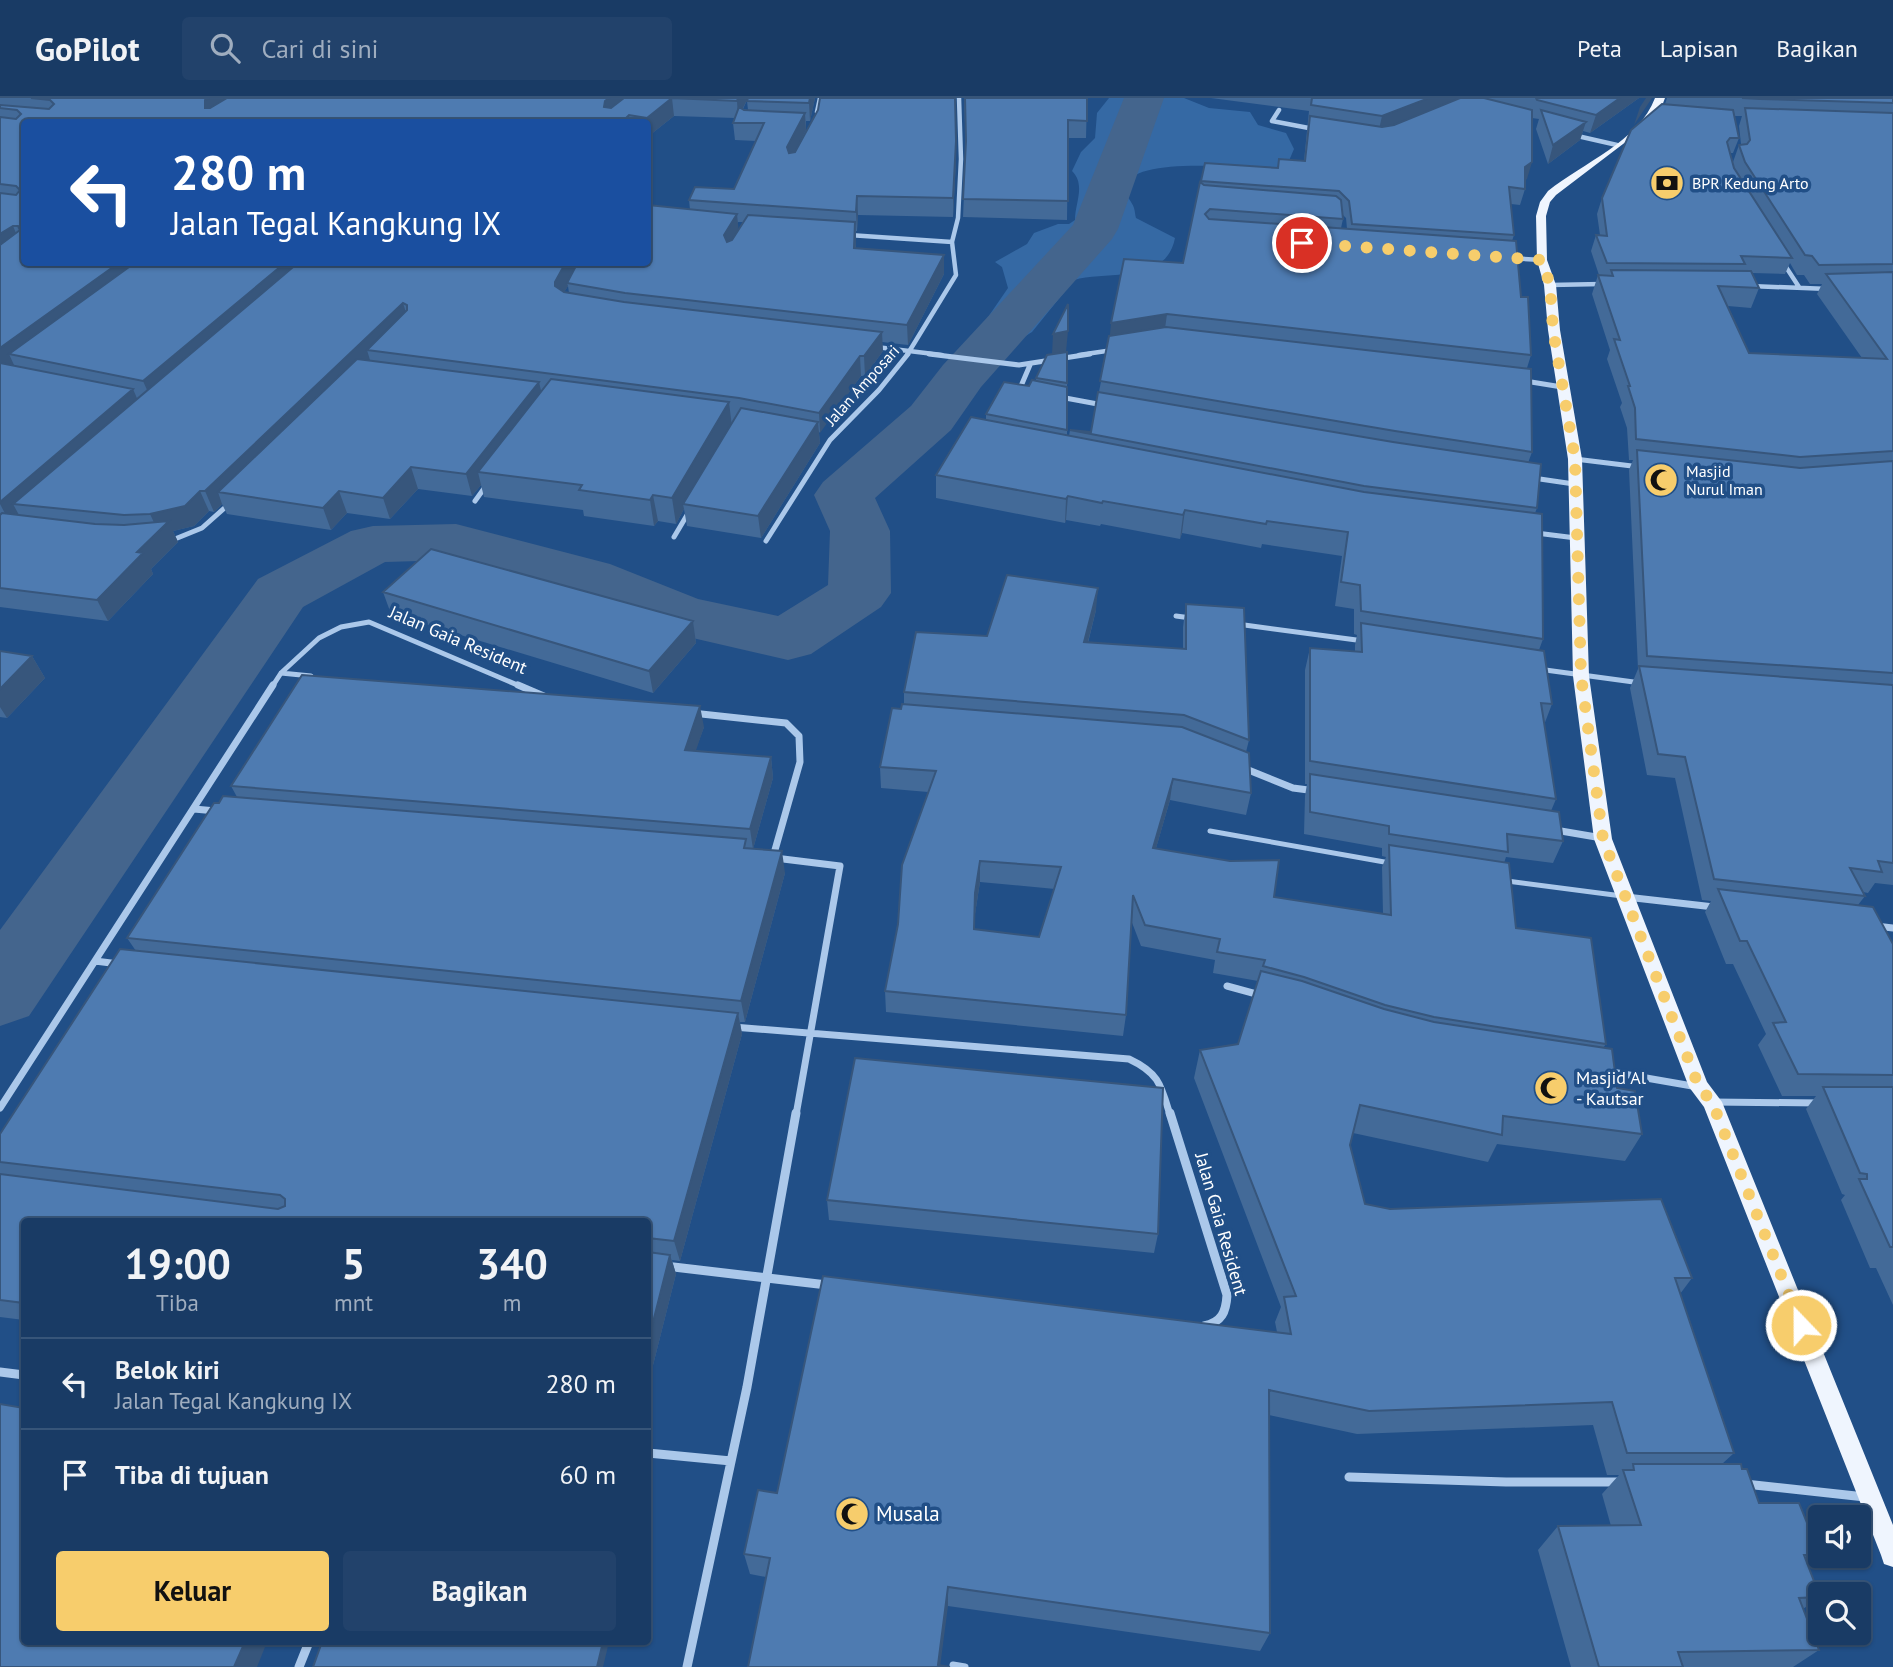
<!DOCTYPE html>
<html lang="id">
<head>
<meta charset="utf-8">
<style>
  body { margin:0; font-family:"PT Sans",sans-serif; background:#22426b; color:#f1f3f6; height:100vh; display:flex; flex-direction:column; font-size:26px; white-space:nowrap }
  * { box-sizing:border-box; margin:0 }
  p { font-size:23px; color:#9fadbf }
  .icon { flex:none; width:38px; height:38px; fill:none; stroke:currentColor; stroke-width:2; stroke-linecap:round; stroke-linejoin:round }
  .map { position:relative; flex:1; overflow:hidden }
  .drawer { position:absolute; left:21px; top:1120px; width:630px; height:427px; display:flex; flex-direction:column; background:#193b65; border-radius:7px; box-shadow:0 2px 5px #0004,0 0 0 2px #375579 }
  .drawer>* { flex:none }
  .top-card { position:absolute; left:21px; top:21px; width:630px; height:147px; border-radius:7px; box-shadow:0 2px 5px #0004,0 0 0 2px #375579; background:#1a4fa0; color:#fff; overflow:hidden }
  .buttons { position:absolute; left:1808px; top:1407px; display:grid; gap:14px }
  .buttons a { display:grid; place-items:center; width:63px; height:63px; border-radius:7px; background:#193b65; box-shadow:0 2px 5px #0004,0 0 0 2px #375579; font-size:35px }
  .pin { position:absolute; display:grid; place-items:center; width:60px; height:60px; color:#fff; margin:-30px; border:4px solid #fff; border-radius:50%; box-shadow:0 2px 7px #0007 }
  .me { position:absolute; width:77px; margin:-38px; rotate:338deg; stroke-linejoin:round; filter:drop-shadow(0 0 5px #0008) }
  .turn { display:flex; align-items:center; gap:24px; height:147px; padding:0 35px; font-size:32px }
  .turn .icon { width:91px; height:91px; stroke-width:2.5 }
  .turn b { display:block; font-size:49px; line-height:60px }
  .eta { display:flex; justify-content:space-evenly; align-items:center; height:119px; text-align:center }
  .eta b { font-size:42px; font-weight:700; line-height:49px }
  .cta { display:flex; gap:14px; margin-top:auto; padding:14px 35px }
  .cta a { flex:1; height:80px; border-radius:7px; background:#f7cd6c; color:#111; font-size:28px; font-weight:700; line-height:80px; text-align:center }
  .cta a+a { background:#22426b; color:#f1f3f6 }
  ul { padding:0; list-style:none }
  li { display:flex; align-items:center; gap:21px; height:91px; padding:0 35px; border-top:2px solid #375579 }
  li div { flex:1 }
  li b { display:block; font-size:26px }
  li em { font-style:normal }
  header { display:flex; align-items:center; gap:42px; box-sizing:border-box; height:98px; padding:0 35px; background:#193b65; border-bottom:2px solid #375579 }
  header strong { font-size:33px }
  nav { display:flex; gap:38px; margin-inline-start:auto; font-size:24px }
  .search { width:490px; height:63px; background:#22426b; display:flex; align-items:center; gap:18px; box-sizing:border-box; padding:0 24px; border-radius:7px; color:#9fadbf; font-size:26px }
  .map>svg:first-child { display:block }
  .green { fill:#3569a4 }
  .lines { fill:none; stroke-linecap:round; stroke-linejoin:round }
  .river { fill:#44658d; fill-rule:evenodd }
  .service-far1 { stroke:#abc8ea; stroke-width:5 }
  .service { stroke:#abc8ea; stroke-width:7 }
  .minor-far3 { stroke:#abc8ea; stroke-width:4.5 }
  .minor-far2 { stroke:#abc8ea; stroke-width:5 }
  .minor-far1 { stroke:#abc8ea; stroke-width:7 }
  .minor { stroke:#abc8ea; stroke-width:9 }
  .primary { fill:#eff5fe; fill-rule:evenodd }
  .wall { fill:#436a98; fill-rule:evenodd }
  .shaded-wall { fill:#37567c }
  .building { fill:#4e7bb1; stroke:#37567c; stroke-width:2; fill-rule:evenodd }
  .route { stroke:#f7cd6c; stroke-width:12; stroke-dasharray:0 21.6 }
  .labels { text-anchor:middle; stroke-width:7; stroke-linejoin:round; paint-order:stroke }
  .far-poi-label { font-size:16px; fill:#fff; stroke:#214f87; text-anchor:start }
  .far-street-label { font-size:16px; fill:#fff; stroke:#214f87 }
  .street-label { font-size:18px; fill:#fff; stroke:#214f87 }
  .poi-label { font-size:18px; fill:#fff; stroke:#214f87; text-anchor:start }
  .near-poi-label { font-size:21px; fill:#fff; stroke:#214f87; text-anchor:start }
</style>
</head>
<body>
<header>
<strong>GoPilot</strong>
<div class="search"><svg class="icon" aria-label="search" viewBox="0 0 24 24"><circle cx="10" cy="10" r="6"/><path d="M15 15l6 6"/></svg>Cari di sini</div>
<nav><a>Peta</a><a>Lapisan</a><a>Bagikan</a></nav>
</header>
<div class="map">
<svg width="1893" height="1569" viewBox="0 0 1893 1569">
  <rect width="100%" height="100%" fill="#214f87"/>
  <path class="green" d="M1109,0H1184L1209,10L1250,14L1258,27L1286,35L1294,51L1288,65L1279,73C1256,71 1127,55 1125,91C1124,97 1132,103 1134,110C1135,113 1135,117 1136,120L1175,140C1166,187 1108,172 1074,182L1032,234L1016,244H982L975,238L1008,190L1002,169L995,164L1027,146L1034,135L1058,126H1069L1075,122C1075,105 1086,87 1072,73L1081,54L1095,40L1097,15Z"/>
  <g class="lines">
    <path class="river" d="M1124,0H1164L1118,131L1112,141L981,289L951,332L875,400L890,433L891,495L881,509L811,556L788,562L658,532L566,492L454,462L385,464L303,509L29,918L0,928V832L258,481L351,433L373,428L456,426L610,466L698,501L778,518L828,487L830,433L814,397L823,384L911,308L943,267L1073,127Z"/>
    <path class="service-far1" d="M1210,733L1390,765
      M1507,783L1622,798"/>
    <path class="service" d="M953,1567L965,1569"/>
    <path class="minor-far3" d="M1279,12L1272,23L1314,31
      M817,14L820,0
      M1573,37L1617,47
      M849,137L952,144
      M1508,160L1542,162
      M1784,166L1799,189
      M1550,187L1602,186
      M1750,188L1829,191
      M876,249L942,257
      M907,257L956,177L952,144L958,120L961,61L959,0
      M1079,257L1113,252"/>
    <path class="minor-far2" d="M929,256L1019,267L1090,256
      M1525,283L1562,289
      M1025,292L1021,288L1030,267
      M1060,299L1103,307
      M1575,361L1640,369
      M1533,380L1574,386
      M475,403L488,385
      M1536,435L1576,440
      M674,439L690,412
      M170,443L202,430L229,406
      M766,443L830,342L879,292L908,256
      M1176,518L1191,520
      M1237,526L1364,543
      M1538,571L1641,585
      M281,575L311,578
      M272,589L281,575L319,540L341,529L369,524L522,589"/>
    <path class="minor-far1" d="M518,587L546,599
      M692,615L786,625L799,638L800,664L773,759
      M1241,669L1293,690L1316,693
      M194,711L216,713
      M1555,732L1602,740
      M775,760L840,768L796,1017
      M1626,799L1714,809
      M1876,828L1893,830
      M95,863L119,866
      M1227,888L1260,897
      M733,929L1129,961C1159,975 1161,987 1170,1017
      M1606,973L1698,989
      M1713,1004L1820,1005
      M0,1010L273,587"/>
    <path class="minor" d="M1170,1015L1227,1197C1226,1214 1222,1224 1204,1228
      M648,1166L827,1187
      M0,1274L24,1277
      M648,1355L731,1363
      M1349,1379L1506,1384H1621
      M1745,1386L1865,1399
      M299,1569L309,1544
      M687,1569L747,1289L796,1015"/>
    <path class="primary" d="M1655,0H1665L1660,13L1648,27L1556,97L1550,104L1546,118L1547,162L1556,187L1560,232L1582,361L1589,578L1612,741L1707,984L1722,1004L1893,1427V1469L1884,1466L1881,1457L1704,1009L1689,989L1594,741L1573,578L1568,361L1548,232L1544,187L1537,162L1536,118L1540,104L1548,93C1583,65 1639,43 1655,0Z"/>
  </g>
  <path class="wall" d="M0,0H748L743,11L748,12L747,3L815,0L810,23H806V32L956,61L953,119L858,117L857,133H856V150L944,176L908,247L882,244L883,253L865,278H861L819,335L820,345L761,440L687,428L684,411L676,426L658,423L654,428L584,418L583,412L484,399L481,387L472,398L418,391L390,421L347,415L331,432L227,416L222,406L214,414L209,413L194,428L173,433L178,444L151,471L153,476L108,523L0,509ZM674,18L735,20L733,25L735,42L756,43L734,91L689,102L690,112L648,164H24V24H648V37H650ZM738,124H743L738,132ZM568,188L569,195L564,194Z
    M964,0H1087L1086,40H1068L1067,122L963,119L966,52Z
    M1211,0H1639L1590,35L1583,33L1580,42L1548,66L1536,31L1539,21L1532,20L1525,91L1520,107L1511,106L1514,137L1512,143L1531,257L1527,270L1532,354L1528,365L1537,410L1535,415L1543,541L1539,552L1552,606L1544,627L1556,701L1551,713L1563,743L1553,765L1506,759L1504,765L1516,830L1606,946L1603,950L1617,990L1642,1036L1625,1063L1497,1046L1488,1064L1353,1035L1350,1047L1365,1106L1692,1180L1680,1196L1734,1355L1722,1366L1759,1405L1820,1457L1808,1466L1820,1499L1803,1511L1819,1552L1793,1569H1571L1538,1452L1558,1428H1611L1602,1396L1619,1377H1607L1593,1327L1357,1336L1269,1317L1270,1535L1260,1553L948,1508L748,1569L766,1479L750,1476L744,1456L777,1395L1277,1234L1275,1224L1281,1209L1194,980L1200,952L1238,946L1258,883L1213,875L1215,862L1141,848L1131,822L1126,917L1123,938L886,914L885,893L928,694L881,690L880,669L901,611L904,606V594L987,538L1096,512L1088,545L1183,551V529L1186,506L1249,642L1246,654L1251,695L1246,717L1170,702L1156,750L1274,799L1383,816L1382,769L1386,759L1382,758V750L1304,736L1305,698L1307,686H1305V572L1310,550L1355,554V547L1357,537L1354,536V511L1335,508L1342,458L1262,446L1261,450L1182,435L1180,441L1101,426L1100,428L1066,422L1065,425L936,400V377L986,322V316L1036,283V280L1067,254V337L1069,338L1070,332L1091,334L1110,238L1183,165L1205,65L1278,70L1304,63L1309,13ZM1343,117L1346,120L1347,131L1341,130L1343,121ZM980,784L1055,791L1039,839L974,831L975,816Z
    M1667,0H1893V787L1875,785L1868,795L1863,794L1865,798L1858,807L1893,846V1207L1876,1170H1870L1841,1102L1845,1097L1842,1096L1806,1011L1816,998H1782L1758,947L1766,936L1733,866H1726L1705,814L1711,803L1702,802L1675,680L1647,677L1630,590L1638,571L1629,372L1633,362H1629L1627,330L1620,309L1622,305L1607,261L1610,252L1592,196L1598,177H1599L1591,153L1596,137H1600L1597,116L1602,100L1665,6ZM1734,18H1742L1739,28L1741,46L1739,47L1733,64L1730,55H1733L1739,40ZM1790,165L1797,177H1804L1810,186H1822L1817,196L1862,260L1749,255L1728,208L1751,210L1759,190L1752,175L1785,176Z
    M383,494L693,523L696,545L653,595L391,516Z
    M0,553L32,558L45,580L7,620L0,619Z
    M704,629L695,653L771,659L773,680L753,751L785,775L745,924H740L742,936L680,1163L672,1162L676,1176L648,1287V1124H24V1222L0,1219V1036L136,853L127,840L219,705L237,699L231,688Z
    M827,1102L1158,1136L1154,1155L829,1122Z"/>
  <path class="shaded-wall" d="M209,0H243L211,24L205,10V2Z
    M609,0H633L607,24L604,9L605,3Z
    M672,0L674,18L650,37L647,20Z
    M738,0H748L738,20L737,3Z
    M810,0H815L810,23L809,5Z
    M1429,0H1465L1378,36L1382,18Z
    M1620,0H1639L1590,35L1596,17Z
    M1646,0H1652L1634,27L1640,9Z
    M805,15L806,32L788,67L787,49Z
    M629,17L630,24H622Z
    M1586,24L1580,42L1548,66L1553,47Z
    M956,43V61L953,119V100Z
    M1532,64L1527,81L1521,86L1525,69Z
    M857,98L858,117L857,133L856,114Z
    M737,116L739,135L726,156L724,137Z
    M855,124L856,143L855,169L854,150Z
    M13,128L21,147L0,154V136Z
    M944,157V176L908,247L907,227Z
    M120,164H154L9,256L14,267L5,274L0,265V250Z
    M286,164H315L152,303L143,283Z
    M566,164H581L567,185L568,188L559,203L555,184Z
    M403,205L409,224L367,252L370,262L218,394L222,406L214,414L205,393Z
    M1167,216L1164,238L1109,247L1111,225Z
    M1068,233L1066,254L1052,256L1053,236Z
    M882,234L883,253L865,278L864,258Z
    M860,258L861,278L820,335L819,315Z
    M539,284L544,305L478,374L481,387L472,398L466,376Z
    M133,291L142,312L13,406L19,417L10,425L0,406V404Z
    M729,304L732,329L683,406L684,411L676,426L672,400Z
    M818,324L820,345L761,440L758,418Z
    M411,369L418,391L390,421L383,400Z
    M200,393L209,413L194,428L173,433L178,444L151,471L153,476L108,523L97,502L137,454L158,433L150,416Z
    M339,393L347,415L331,432L323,410Z
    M653,397L658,423L654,428L650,402Z
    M1068,398L1066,422L1065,425L1066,401Z
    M1185,412L1182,435L1180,441L1183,417Z
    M1098,490L1096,512L1082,567L1084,544Z
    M693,523L696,545L653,595L649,573Z
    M32,558L45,580L7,620L0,609V591Z
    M700,608L704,629L689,673L685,652Z
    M771,659L773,680L753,751L750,731Z
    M1173,681L1170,702L1150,771L1153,750Z
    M782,753L785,775L745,924L741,903Z
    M980,763V784L975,816V795Z
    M738,915L742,936L680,1163L674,1143Z
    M670,1157L676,1176L648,1287V1244Z
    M948,1489V1508L940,1569H938Z
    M245,1544H267L257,1569H234Z
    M603,1544H609L603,1569H597Z"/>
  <path class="building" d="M31,0H209L205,2V10H210L227,0H609L605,3L604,9L611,10L624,0H672L647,20L629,17L622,24H24V164H120L0,250V147L20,132L18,128H13L0,136V95L16,97L20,92L16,88L0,86V19L16,21L21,16L17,12L0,10V7L49,11L54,6L50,2Z
    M672,0H738L737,3Z
    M748,0H810L809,5L747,3Z
    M820,0H955L956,43L953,100L857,98L856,114L689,102L695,89L734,91L764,25H733L739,9L744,12L805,15L787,49L789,55L795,54L818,12Z
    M965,0H1087V23L1068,22V103L963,101L966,43Z
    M1312,0H1429L1382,18L1311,7Z
    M1460,0H1484L1532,12V64L1525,69V91L1509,89L1514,137L1352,126L1349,103L1339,93L1201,83L1205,65L1278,70L1279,61L1305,63L1310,18L1382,29L1394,27Z
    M1536,0H1620L1596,17L1537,2Z
    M1742,0H1893V5L1760,1Z
    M1662,6L1733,12L1739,40H1730L1727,44L1734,70L1792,160L1741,158L1745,166L1607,165L1596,137L1607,138L1602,100L1631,32Z
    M1745,10L1893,15V166L1819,167L1812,158L1805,157L1745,64L1739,47L1747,46L1750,42Z
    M1541,12L1586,24L1553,47Z
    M1200,84L1204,87L1336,98L1341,102L1343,121L1210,111L1205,116L1209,121L1516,143L1521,199H1528L1531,257L1167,216L1111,225L1124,161L1183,165Z
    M648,107L737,116L724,137L727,144L732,142L748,117L855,124L854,150L944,157L907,227L625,195L567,185L578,164H648Z
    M136,164H286L143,283L9,256Z
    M299,164H566L555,184V188L564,194L624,204L882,234L864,258H860L819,315L739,300L367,252L407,212V207L403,205L205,393H200L185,408L150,416L124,417L13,406Z
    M1611,172L1751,173L1759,190L1718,188L1749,255L1887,261L1826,176L1893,174V353L1800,359L1636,341L1635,310L1628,288H1630L1614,241L1620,242L1598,177L1613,178Z
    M1068,206V233L1053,236Z
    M1166,229L1531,271L1532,354L1395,333L1100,283L1109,238Z
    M1067,254V285L1036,280L1047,257Z
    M357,261L539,284L466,376L411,369L383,400L339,393L323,410L218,394Z
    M0,265L133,291L0,404Z
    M551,281L729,304L672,400L653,397L650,402L579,392L582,387L478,374Z
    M1032,282L1067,289V332L986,316L1004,284L1029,288Z
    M1098,294L1393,344L1541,366L1537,410L1364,388L1070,332L1091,334Z
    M741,310L818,324L758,418L683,406Z
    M971,319L1364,394L1542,416L1543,541L1361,513L1360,487L1341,484L1348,434L1267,423L1266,426L1185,412L1183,417L1103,403L1102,405L1068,398L1066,401L936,377Z
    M1637,352L1800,370L1893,363V575L1647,558Z
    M2,415L95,426L124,427L169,423L137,454L143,455L97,502L0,490V417Z
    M431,451L693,523L649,573L383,494Z
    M1007,477L1098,490L1084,544L1186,551V506L1244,510L1249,642L1184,617L904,594L916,534L987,538Z
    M1361,525L1544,553L1552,606L1541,605L1556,701L1310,663V550L1362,554Z
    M0,553L32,558L0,591Z
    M1639,568L1893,587V765L1878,763L1882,774L1850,770L1865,798L1714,781L1685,659L1658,656Z
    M302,577L700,608L685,652L771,659L750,731L231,688Z
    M902,606L1182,629L1249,655L1251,695L1173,681L1153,750L1230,763L1279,762L1274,799L1391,817L1389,747L1509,765L1516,830L1591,840L1606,946L1434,919L1385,907L1304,879L1263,868L1265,862L1217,854L1220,841L1145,827L1133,797L1126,917L885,893L898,826L902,767L936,673L880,669L892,610L901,611ZM980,763L1061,769L1039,839L974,831L975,795Z
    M1310,676L1559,714L1563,743L1507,736L1508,754L1389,736V728L1310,714Z
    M223,698L746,741L744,750L782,753L741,903L127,840L214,705H219Z
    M1718,791L1873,809L1893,846V977L1798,976L1773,925L1786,924L1747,843H1740Z
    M120,851L738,915L674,1143L648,1140V1124H24V1205L0,1202V1076L278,1111L285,1108V1101L280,1097L0,1064V1036Z
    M1261,873L1302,883L1384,911L1434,924L1612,951L1617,990L1635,993L1642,1036L1503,1018L1502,1037L1360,1007L1350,1047L1365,1106L1390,1111L1661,1101L1692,1180H1675L1734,1355H1627L1612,1304L1369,1313L1269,1292L1270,1535L948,1489L938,1567L950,1569H748L770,1460L744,1456L758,1392L777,1395L823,1178L1291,1236L1284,1199L1296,1198L1200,952L1238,946Z
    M855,960L1163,990L1158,1136L827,1102Z
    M1823,989H1893V1149H1890L1859,1081H1867V1076L1860,1075Z
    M648,1154L670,1157L648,1244Z
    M0,1306L24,1310V1544H245L234,1569H0Z
    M1633,1366H1741L1742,1371H1747L1759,1405H1799L1820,1457H1804L1820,1499L1799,1500L1819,1552L1678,1554L1683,1569H1599L1558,1428L1641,1427L1623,1372H1634Z
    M322,1544H603L597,1569H313Z"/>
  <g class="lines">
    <path class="route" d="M1302,145L1542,162L1550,187L1553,232L1575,361L1581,578L1603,741L1699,989L1712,1004L1801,1227"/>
  </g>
  <defs>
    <g id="bank-disc" transform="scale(1.75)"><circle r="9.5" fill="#f7cd6c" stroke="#214f87"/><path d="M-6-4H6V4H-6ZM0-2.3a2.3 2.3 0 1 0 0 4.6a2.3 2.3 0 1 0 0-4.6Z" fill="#111"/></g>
    <g id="mosque-disc" transform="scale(1.75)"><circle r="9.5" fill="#f7cd6c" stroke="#214f87"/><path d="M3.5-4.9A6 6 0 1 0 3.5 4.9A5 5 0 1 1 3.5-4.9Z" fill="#111"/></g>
  </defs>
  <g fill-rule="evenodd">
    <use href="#bank-disc" x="1667" y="85"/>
    <use href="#mosque-disc" x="1661" y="382"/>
    <use href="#mosque-disc" x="1551" y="990"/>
    <use href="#mosque-disc" x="852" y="1416"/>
  </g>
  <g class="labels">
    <g class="far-poi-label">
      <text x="1692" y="91">BPR Kedung Arto</text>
      <text x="1686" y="379">Masjid<tspan x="1686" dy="18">Nurul Iman</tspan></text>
    </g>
    <g class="far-street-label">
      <text transform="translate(862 287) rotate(-48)" y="6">Jalan Amposari</text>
    </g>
    <g class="street-label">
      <text transform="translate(458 542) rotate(23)" y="6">Jalan Gaia Resident</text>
      <text transform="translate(1221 1126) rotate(74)" y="6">Jalan Gaia Resident</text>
    </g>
    <g class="poi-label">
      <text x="1576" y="986">Masjid Al<tspan x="1576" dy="21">- Kautsar</tspan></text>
    </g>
    <g class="near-poi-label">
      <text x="876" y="1423">Musala</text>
    </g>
  </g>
</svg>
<div class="buttons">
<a><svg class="icon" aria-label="sound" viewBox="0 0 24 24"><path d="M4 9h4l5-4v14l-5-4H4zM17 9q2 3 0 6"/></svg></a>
<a><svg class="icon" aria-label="search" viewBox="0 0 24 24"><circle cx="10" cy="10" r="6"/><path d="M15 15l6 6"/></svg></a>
</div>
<div class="pin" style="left:1302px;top:145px;background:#d93025"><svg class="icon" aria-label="arrive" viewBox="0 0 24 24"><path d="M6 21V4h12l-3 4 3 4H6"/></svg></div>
<svg class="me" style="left:1801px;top:1227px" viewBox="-20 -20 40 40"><circle r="17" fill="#f7cd6c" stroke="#fff" stroke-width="3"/><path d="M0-11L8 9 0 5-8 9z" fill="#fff"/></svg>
<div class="top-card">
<div class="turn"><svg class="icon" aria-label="left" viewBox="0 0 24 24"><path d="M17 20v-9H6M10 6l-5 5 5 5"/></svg><div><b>280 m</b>Jalan Tegal Kangkung IX</div></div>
</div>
<section class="drawer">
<div class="eta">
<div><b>19:00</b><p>Tiba</p></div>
<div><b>5</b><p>mnt</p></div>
<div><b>340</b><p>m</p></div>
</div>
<ul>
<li><svg class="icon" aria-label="left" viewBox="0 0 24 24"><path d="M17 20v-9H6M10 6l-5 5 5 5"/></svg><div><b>Belok kiri</b><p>Jalan Tegal Kangkung IX</p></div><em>280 m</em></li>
<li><svg class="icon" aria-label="arrive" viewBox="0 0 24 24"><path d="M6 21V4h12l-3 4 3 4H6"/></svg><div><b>Tiba di tujuan</b></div><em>60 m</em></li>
</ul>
<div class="cta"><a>Keluar</a><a>Bagikan</a></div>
</section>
</div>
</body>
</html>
